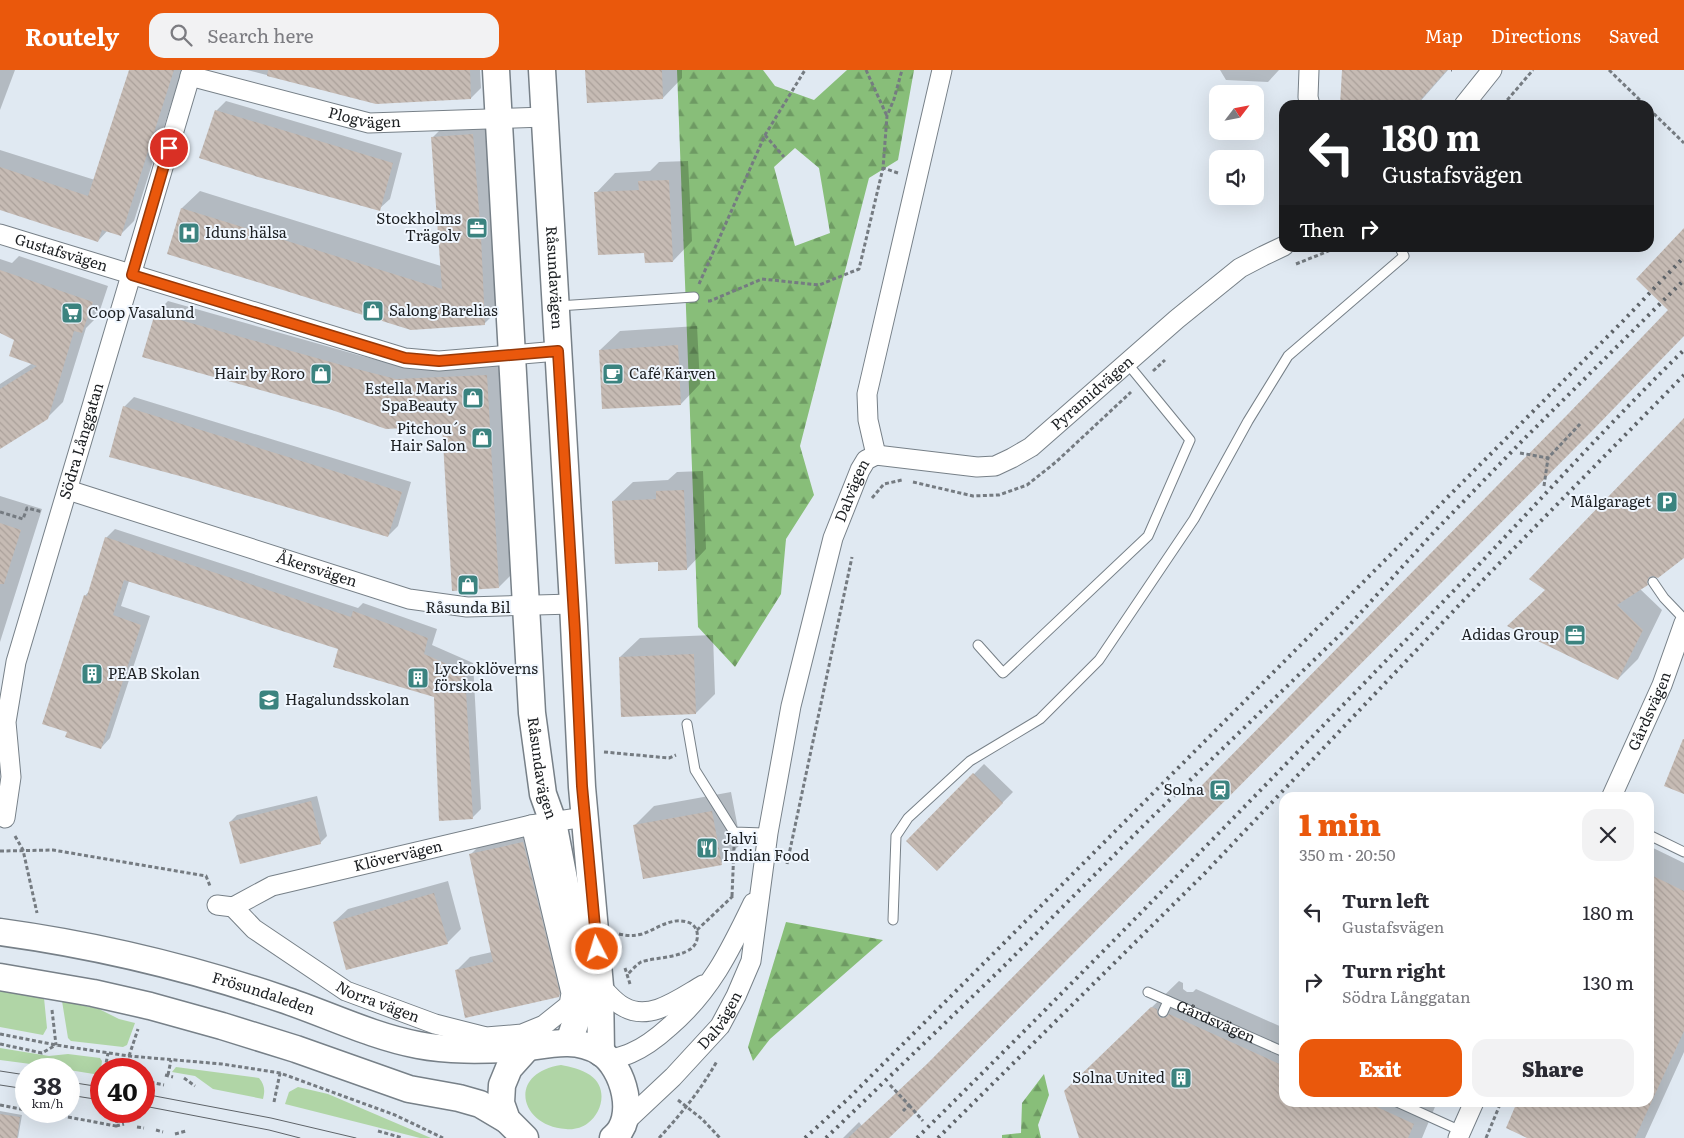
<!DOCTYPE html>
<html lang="en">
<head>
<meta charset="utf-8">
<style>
  body { margin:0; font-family:Literata,serif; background:#f2f2f3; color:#2b2b33; height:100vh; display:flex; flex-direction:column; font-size:19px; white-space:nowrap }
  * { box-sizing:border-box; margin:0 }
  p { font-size:16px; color:#7c7c81 }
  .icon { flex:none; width:28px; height:28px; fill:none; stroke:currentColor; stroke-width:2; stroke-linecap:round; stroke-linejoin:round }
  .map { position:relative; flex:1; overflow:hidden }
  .sheet { position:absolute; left:1279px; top:722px; width:375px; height:315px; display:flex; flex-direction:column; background:#fff; border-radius:15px; box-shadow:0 5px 20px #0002 }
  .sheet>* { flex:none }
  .hud { position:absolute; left:1279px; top:30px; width:375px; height:152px; border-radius:15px; box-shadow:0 5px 20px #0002; background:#202124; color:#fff; overflow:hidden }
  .needle { width:32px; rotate:58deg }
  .controls { position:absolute; left:1209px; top:15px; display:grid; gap:10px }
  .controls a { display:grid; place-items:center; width:55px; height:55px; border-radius:10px; background:#fff; box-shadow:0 5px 20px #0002; font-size:25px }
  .speed { position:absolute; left:15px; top:988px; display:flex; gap:10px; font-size:25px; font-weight:700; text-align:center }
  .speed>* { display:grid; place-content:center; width:65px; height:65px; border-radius:50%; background:#fff; box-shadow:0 5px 20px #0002; line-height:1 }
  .speed small { font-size:12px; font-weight:400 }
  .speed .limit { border:8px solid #d22; background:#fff; color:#111 }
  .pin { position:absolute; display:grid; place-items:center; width:42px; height:42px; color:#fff; margin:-21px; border:2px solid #fff; border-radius:50%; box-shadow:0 1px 5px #0007 }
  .me { position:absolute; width:55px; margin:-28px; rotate:355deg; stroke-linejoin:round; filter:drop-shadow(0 0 4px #0008) }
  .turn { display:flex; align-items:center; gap:18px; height:105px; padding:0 20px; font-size:22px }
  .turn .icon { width:65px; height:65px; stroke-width:2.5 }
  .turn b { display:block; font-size:35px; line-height:42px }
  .then { display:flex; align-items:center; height:48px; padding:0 20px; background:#0003; gap:10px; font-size:19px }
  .round { display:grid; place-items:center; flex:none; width:52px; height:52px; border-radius:15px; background:#f2f2f3 }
  .summary { display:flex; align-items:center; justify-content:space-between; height:85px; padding:0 20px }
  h1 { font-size:30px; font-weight:800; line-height:38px; color:#ea580c }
  .cta { display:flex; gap:10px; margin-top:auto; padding:10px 20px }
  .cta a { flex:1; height:58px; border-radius:15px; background:#ea580c; color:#fff; font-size:20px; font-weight:800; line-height:58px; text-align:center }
  .cta a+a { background:#f2f2f3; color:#2b2b33 }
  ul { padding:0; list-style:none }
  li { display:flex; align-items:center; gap:15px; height:70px; padding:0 20px }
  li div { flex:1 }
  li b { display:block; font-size:19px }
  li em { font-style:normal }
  header { display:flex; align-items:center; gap:30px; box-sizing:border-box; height:70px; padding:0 25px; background:#ea580c; color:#fff }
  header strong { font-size:24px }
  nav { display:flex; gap:28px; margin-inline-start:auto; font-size:18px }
  .search { width:350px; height:45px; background:#f2f2f3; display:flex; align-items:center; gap:12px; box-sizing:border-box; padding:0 18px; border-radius:15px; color:#7c7c81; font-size:19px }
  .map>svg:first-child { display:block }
  .green { fill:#b0d5a6 }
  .forest { fill:url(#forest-firs); fill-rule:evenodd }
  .shadow { fill:#0003 }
  .building { fill:url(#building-back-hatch) }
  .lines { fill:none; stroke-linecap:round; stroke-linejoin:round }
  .lane-casing { stroke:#778088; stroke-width:11 }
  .street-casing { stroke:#778088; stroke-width:21 }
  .secondary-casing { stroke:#778088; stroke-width:29 }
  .path { stroke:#757b81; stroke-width:3; stroke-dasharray:4 2.5; stroke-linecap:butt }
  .lane { stroke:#fff; stroke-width:9 }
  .street { stroke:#fff; stroke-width:19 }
  .secondary { stroke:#fff; stroke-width:26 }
  .tram { stroke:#5e6368; stroke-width:1 }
  .rail { stroke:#5e6368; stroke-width:4; stroke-dasharray:2.5 5; stroke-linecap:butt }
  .route-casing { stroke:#983908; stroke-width:12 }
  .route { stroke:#ea580c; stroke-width:9 }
  .labels { text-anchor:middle; stroke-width:4; stroke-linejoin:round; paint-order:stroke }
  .street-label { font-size:15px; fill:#1c1f22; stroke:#eff6fe }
  .poi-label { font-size:15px; fill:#1c1f22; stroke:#eff6fe; text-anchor:end }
</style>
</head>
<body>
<header>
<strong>Routely</strong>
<div class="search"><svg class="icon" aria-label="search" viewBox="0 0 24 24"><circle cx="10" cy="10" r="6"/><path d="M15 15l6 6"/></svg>Search here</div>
<nav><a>Map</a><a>Directions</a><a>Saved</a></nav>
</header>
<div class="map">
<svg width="1684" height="1068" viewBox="0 0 1684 1068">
  <defs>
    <pattern id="forest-firs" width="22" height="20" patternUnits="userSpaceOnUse" patternTransform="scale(1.25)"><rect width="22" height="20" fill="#88be79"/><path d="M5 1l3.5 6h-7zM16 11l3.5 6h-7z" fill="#6e9a63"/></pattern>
    <pattern id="building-back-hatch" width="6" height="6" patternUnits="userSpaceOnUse" patternTransform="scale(1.25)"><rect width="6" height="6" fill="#c6bbb4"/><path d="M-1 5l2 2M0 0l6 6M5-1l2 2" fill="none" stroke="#aaa09a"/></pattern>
  </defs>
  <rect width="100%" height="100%" fill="#e0e9f2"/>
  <path class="green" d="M0,921L44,928L47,958L43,965L0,957Z
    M62,931L99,939L119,949L135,953L127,975L123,977L71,971L68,968Z
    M0,978L49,986L68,984L100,988L102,991L100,1005L69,1000V999L0,990Z
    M561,995C571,997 581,999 590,1005C608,1017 603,1042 588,1053C582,1058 573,1060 566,1059C519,1056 507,1003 561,995Z
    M176,997L259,1008C265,1015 265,1021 263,1029L213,1019L195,1006L172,1002Z
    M298,1017L328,1024L431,1068H420L285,1034L289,1022Z"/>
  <path class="forest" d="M677,0H763L775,16L814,30L847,0H914L898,90L869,108L800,376L814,425L786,469L781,524L735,597L698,557ZM795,78L819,98L830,163L795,176L774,97Z
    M786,852L883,870L770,969L753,991L748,977Z
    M1044,1004L1049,1025L1038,1055L1041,1068H1002V1065L1021,1063L1022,1033Z"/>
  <path class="shadow" d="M0,0H15L0,40Z
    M130,0H182L134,151L121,164L108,160L98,171L0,139V80L95,110Z
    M247,0H480L481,18L471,28L376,33Z
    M586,0H682V8L663,28Z
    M1220,0H1279L1268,12L1226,10Z
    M1343,0H1448L1417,35H1342Z
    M226,31L402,83L390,129L379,139L216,41Z
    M490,47L502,236L484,254L169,183L182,138L200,121L441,196L432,68L450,50Z
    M688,91L692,171L673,191L645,182L596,123L615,103L650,101L659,92Z
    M1684,160V264L887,1068H843L859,1052L862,1056L932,991L1570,344L1670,240Z
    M19,186L108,216L98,246L86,258L63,332L47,348L0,377V314L33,293L15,269L0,262V189L12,193Z
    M168,231L358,285L409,298L499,293L511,505L499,517L443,354L156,243Z
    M697,256L700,314L681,334L600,280L620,261Z
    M134,327L411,412L398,456L388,466L124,337Z
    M1684,350V486L1656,506L1640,519L1662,540L1638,589L1618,609L1546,520Z
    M703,401L706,479L687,499L613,431L633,412L668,410L677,402Z
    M0,426L42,439L0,572Z
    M115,459L358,538L363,533L437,559L432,575L473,593L481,739L472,748L435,626L340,578L129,511L121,536L150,546L110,668L101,678L85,526L90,520L106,468Z
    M713,565L715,624L696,643L620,587L640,568Z
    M984,694L1013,722L937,799L908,771Z
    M731,722L741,774L721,793L634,756L654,736Z
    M317,726L327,766L320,773L230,752L237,745Z
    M537,759L572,912L558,926L456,901L470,887L492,882L471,784L484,771Z
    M1649,776L1684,793V982L1645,1068H1530L1649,1032Z
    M448,811L461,859L447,873L334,852L348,839Z
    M1179,911L1183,913V919L1187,922H1193L1196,919L1284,958V1032H1437L1422,1068H1080L1092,995Z
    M0,1041L22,1045L18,1068H0Z"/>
  <path class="building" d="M129,0H174L121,166L102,160L98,172L0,140V97L88,126Z
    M268,0H470L471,29L376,34L267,6Z
    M585,0H662L663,29L587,33Z
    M1342,0H1447L1416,35H1340Z
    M215,40L393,93L380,141L258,107L199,88Z
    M473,64L481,166L485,255L411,260L167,184L181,138L442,219L431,67Z
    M669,110L673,192L645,193L644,183L598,185L594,122L639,120L638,111Z
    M1684,158V266L1590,363L911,1047L889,1068H848L927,994L1569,343L1668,240L1636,209Z
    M0,200L93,232L82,263L74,261L48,349L0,379V319L37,296L9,286L14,270L0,263Z
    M155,243L345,296L396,309L487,305L499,518L452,521L442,356L386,359L332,340L142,287Z
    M678,275L681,335L602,339L599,280Z
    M123,336L402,422L388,467L191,409L109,387Z
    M1684,348V488L1658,508L1653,506L1649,507L1647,512L1648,515L1617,535L1643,560L1618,610L1507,556L1545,520L1529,509Z
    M684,420L687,500L658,501V492L615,494L612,431L656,429V421Z
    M0,453L21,460L4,514H0Z
    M105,467L351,547L353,541L428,568L424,584L465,602L473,749L439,751L434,627L333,597L338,579L124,510L113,545L141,555L101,679L65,667L67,662L42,654L84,525L87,526Z
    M694,584L696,644L621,647L619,587Z
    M1683,669H1684V724L1664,716Z
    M973,703L1003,733L937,801L906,771Z
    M311,731L321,774L240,794L229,752Z
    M712,741L722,795L643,809L633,755Z
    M523,772L560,923L559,927L465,948L455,900L493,892L469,784Z
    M1649,804L1684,821V961L1635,1068H1527L1506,1058L1517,1032H1649Z
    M434,823L448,874L346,900L333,852Z
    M1151,937L1157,939L1158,945L1161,948L1166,947L1169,944L1284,996V1032H1366L1414,1054L1408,1068H1079L1064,1021Z
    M0,1044L20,1047L17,1068H0Z"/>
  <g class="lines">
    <g class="lane-casing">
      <g id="lane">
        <path d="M558,236L694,227"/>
        <path d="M1653,512L1664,528L1684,549"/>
        <path d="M978,575L1003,603L1148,466L1190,370L1127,293"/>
        <path d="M687,654L695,700L734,762L768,763"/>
        <path d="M1649,765L1684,782"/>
        <path d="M893,850L896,766L908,748L970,691L1040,649L1099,590L1194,449L1248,351L1288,286L1404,186L1400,178"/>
        <path id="s1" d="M1148,922L1284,982"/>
        <path d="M1163,942L1168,931"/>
        <path d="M1397,1032L1461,1061"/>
      </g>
    </g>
    <g class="street-casing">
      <g id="street">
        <path d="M1309,0L1308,27L1310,35"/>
        <path id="s2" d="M190,6L369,53L545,47"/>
        <path d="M1464,35L1492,0"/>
        <path id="s3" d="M0,164L405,288L439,291L558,281"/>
        <path id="s4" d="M876,385L977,397L995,396L1012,388L1031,377L1177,249L1240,198L1263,186L1284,176"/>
        <path d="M876,385L868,350L867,324L942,0"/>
        <path id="s5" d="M68,420L409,529L467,537L573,534"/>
        <path id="s6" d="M1611,728L1662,615L1684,553"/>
        <path id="s7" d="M5,748L11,707L6,652L16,592L192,0"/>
        <path id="s8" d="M217,835L233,837L272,816L531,755L585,747"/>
        <path id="s9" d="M233,837L254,859L346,921L435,954L486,967L522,964L544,955L569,935L571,923L531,755"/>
        <path d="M600,916C608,923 615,933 624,937C650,952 680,928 703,915"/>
        <path d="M609,990C616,988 624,986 631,983C645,977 658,967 669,957C710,922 730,881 753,833"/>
        <path id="s10" d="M624,1053L673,1007L720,956L736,926L751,891L768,763L791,636L833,468L860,400L866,390L876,385"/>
        <path d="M1458,1068L1474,1032"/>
      </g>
    </g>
    <g class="secondary-casing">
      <g id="secondary">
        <path id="s11" d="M496,0L532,643L543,724L553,752L582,903L577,948L569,972"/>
        <path id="s12" d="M542,0L573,534L582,717L600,916L601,983"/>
        <path id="s13" d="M0,862C95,875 191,898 282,929C327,944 371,966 418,975C449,981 480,980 512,979C542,977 572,965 600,982C624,997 638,1049 613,1068"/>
        <path d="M0,907L93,923L150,936L222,956L296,979L409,1019L459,1028L480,1034L507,1050"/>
        <path d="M525,1068L507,1050L501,1033L502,1015L509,998L527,978"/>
      </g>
    </g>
    <path class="path" d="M866,0L887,46
      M1451,0H1452
      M1609,0L1645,35
      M1503,35L1533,0
      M1649,39L1684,73
      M765,65L784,87
      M898,103L883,98L887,46L894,29L902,0
      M1296,194L1336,178
      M699,214L765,65L805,0
      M708,231H710L762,209L819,215L859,199L883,98
      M1153,301L1165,290
      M1520,383L1548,388L1580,354
      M913,412L973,426L999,425L1027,415L1056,392L1131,322
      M1544,416L1548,388
      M872,428L884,414L902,410
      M0,442L23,449L27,438L39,441L38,443
      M604,682L669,688L676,685
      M15,766L23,780L37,843
      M0,781L53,780L206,806L210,816
      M787,794L852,487
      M732,826L734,777
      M697,860L734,825
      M619,864C628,866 634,866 642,864C657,859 671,847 687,852C692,853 696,857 697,862C702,889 657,886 641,892C636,895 631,901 627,905
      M625,898L630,914
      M52,940L56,975
      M0,964L56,975L129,986L222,994L280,1003L395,1045L443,1068
      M0,974L42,983L56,975
      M129,986L138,959
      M105,999L108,983
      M165,1005L173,1007
      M168,1005L171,990
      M184,1008L195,1016
      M144,1011L164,1015
      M890,1015L909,1035L903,1041
      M678,1030L702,1049L720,1068
      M274,1032L280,1003
      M0,1035L26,1040
      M909,1035L923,1051
      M36,1041L116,1056L119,1041
      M116,1056L124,1054
      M137,1057L144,1058
      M156,1060L163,1062
      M378,1061L403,1068
      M175,1064L186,1061
      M659,1068C681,1044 701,1020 717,991
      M1486,1068L1501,1032"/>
    <use href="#lane" class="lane"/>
    <use href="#street" class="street"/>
    <use href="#secondary" class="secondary"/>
    <path class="tram" d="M0,1001L26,1005
      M69,1012L101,1017
      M0,1015L26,1019
      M144,1024L271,1048L356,1068
      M69,1025L101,1030
      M144,1036L269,1060L300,1068"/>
    <path class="rail" d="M805,1068L849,1028L991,886L1624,250L1684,187
      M826,1068L1002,898L1150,749L1344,561L1434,462L1524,369L1684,210
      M917,1068C1103,884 1284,696 1466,508C1539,432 1609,353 1684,280
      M938,1068L1204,804L1482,511L1684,305"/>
  </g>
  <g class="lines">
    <g class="route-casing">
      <path id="route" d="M169,78L132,205L405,288L439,291L558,281L575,563L582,716L597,879"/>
    </g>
    <use href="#route" class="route"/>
  </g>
  <defs>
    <g id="office-square" transform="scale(1.125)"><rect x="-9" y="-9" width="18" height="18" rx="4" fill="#3b837f" stroke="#eff6fe"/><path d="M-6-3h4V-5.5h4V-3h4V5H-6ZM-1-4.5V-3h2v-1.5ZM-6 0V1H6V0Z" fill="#fff"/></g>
    <g id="hospital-square" transform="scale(1.125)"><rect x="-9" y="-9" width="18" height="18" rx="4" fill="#3b837f" stroke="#eff6fe"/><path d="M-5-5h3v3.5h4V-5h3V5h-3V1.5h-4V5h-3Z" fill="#fff"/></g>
    <g id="shop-square" transform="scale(1.125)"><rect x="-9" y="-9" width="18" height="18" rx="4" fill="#3b837f" stroke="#eff6fe"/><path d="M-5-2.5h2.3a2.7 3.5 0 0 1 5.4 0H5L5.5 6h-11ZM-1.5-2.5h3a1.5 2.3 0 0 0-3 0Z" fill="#fff"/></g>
    <g id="supermarket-square" transform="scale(1.125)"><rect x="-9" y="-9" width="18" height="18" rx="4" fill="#3b837f" stroke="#eff6fe"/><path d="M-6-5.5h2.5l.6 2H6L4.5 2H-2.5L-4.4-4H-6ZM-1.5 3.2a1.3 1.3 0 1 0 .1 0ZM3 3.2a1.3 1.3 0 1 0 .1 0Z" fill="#fff"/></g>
    <g id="cafe-square" transform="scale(1.125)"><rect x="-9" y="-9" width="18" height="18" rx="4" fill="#3b837f" stroke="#eff6fe"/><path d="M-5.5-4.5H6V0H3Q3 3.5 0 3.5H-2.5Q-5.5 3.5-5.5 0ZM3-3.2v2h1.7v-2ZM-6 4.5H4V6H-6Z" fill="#fff"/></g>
    <g id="parking-square" transform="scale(1.125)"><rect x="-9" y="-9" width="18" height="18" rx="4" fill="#3b837f" stroke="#eff6fe"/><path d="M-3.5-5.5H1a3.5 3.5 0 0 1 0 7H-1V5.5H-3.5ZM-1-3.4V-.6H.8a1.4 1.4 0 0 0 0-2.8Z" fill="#fff"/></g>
    <g id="building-square" transform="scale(1.125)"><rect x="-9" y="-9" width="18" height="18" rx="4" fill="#3b837f" stroke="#eff6fe"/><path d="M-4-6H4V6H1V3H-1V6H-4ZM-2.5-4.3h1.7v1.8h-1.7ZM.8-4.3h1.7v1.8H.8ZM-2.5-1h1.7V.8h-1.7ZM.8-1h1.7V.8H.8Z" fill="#fff"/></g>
    <g id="school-square" transform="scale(1.125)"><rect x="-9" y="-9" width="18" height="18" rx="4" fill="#3b837f" stroke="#eff6fe"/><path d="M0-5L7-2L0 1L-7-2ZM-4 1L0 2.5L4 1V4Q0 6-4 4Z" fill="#fff"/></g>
    <g id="station-square" transform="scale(1.125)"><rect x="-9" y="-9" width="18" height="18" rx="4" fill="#3b837f" stroke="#eff6fe"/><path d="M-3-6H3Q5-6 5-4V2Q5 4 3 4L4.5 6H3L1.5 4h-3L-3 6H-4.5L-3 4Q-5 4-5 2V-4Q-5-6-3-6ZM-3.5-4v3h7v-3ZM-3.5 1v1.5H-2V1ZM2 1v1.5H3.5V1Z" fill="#fff"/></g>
    <g id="restaurant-square" transform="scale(1.125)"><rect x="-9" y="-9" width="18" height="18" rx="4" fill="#3b837f" stroke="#eff6fe"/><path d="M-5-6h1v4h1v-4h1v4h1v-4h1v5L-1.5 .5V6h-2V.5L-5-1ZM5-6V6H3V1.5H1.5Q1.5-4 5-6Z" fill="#fff"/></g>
  </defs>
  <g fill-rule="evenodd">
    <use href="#office-square" x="477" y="158"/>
    <use href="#hospital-square" x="189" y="163"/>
    <use href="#shop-square" x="373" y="241"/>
    <use href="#supermarket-square" x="72" y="243"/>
    <use href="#shop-square" x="321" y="304"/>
    <use href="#cafe-square" x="613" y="304"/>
    <use href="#shop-square" x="473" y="328"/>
    <use href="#shop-square" x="482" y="368"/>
    <use href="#parking-square" x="1667" y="432"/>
    <use href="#shop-square" x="468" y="515"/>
    <use href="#office-square" x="1575" y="565"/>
    <use href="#building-square" x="92" y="604"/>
    <use href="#building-square" x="418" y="608"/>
    <use href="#school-square" x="269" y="630"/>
    <use href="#station-square" x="1220" y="720"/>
    <use href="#restaurant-square" x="707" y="778"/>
    <use href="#building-square" x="1181" y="1008"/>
  </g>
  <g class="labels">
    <g class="street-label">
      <text dy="5" stroke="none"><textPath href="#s2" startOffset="180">Plogvägen</textPath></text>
      <text dy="5" stroke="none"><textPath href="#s3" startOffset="64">Gustafsvägen</textPath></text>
      <text dy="5" stroke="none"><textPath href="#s12" startOffset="208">Råsundavägen</textPath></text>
      <text dy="5" stroke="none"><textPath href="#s4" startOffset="242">Pyramidvägen</textPath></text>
      <text dy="5" stroke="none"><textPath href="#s7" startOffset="388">Södra Långgatan</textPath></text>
      <text dy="5" stroke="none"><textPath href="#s10" startOffset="691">Dalvägen</textPath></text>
      <text dy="5" stroke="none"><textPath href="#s5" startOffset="261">Åkersvägen</textPath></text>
      <text dy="5" stroke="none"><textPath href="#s6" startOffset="95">Gårdsvägen</textPath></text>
      <text dy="5" stroke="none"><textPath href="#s11" startOffset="700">Råsundavägen</textPath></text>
      <text dy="5" stroke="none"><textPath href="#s8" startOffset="190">Klövervägen</textPath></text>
      <text dy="5" stroke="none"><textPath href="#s13" startOffset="271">Frösundaleden</textPath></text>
      <text dy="5" stroke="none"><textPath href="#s9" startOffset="175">Norra vägen</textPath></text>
      <text dy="5" stroke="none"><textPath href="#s10" startOffset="141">Dalvägen</textPath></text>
      <text dy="5" stroke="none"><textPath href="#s1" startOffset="74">Gårdsvägen</textPath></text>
    </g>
    <g class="poi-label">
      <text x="461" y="154">Stockholms<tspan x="461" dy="17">Trägolv</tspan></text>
      <text x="205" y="168" text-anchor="start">Iduns hälsa</text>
      <text x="389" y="246" text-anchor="start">Salong Barelias</text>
      <text x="88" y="248" text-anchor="start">Coop Vasalund</text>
      <text x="305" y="309">Hair by Roro</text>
      <text x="629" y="309" text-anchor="start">Café Kärven</text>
      <text x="457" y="324">Estella Maris<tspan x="457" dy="17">SpaBeauty</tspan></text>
      <text x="466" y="364">Pitchou´s<tspan x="466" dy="17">Hair Salon</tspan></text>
      <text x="1651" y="437">Målgaraget</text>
      <text x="468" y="543" text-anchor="middle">Råsunda Bil</text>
      <text x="1559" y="570">Adidas Group</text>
      <text x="434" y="604" text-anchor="start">Lyckoklöverns<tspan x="434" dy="17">förskola</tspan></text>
      <text x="108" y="609" text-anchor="start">PEAB Skolan</text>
      <text x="285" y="635" text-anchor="start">Hagalundsskolan</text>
      <text x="1204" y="725">Solna</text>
      <text x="723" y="774" text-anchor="start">Jalvi<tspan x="723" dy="17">Indian Food</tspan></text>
      <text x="1165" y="1013">Solna United</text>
    </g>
  </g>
</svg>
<div class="controls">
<a><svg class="needle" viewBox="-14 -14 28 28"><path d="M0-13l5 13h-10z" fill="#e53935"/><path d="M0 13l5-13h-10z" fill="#7c7c81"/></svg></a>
<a><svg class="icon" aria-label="sound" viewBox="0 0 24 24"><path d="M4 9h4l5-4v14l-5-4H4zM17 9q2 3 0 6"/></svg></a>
</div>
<div class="speed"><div>38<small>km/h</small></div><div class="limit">40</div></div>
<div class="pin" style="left:169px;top:78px;background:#d93025"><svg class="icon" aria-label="arrive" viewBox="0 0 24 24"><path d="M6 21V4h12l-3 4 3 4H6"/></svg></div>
<svg class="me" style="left:597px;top:879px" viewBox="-20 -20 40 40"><circle r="17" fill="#ea580c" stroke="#fff" stroke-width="3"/><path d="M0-11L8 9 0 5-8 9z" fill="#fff"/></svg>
<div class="hud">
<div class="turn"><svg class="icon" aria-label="left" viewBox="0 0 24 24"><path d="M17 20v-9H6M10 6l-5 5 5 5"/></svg><div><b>180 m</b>Gustafsvägen</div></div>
<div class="then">Then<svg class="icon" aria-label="right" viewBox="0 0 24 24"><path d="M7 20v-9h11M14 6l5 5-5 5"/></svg></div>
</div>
<section class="sheet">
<div class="summary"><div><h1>1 min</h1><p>350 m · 20:50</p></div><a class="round"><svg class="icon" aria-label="close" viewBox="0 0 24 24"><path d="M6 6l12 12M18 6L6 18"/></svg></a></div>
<ul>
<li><svg class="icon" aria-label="left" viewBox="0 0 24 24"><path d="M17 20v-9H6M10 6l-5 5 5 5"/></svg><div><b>Turn left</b><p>Gustafsvägen</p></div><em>180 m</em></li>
<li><svg class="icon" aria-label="right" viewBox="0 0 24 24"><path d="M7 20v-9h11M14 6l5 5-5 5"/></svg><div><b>Turn right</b><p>Södra Långgatan</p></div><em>130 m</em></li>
</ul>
<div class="cta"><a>Exit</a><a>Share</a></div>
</section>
</div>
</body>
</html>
